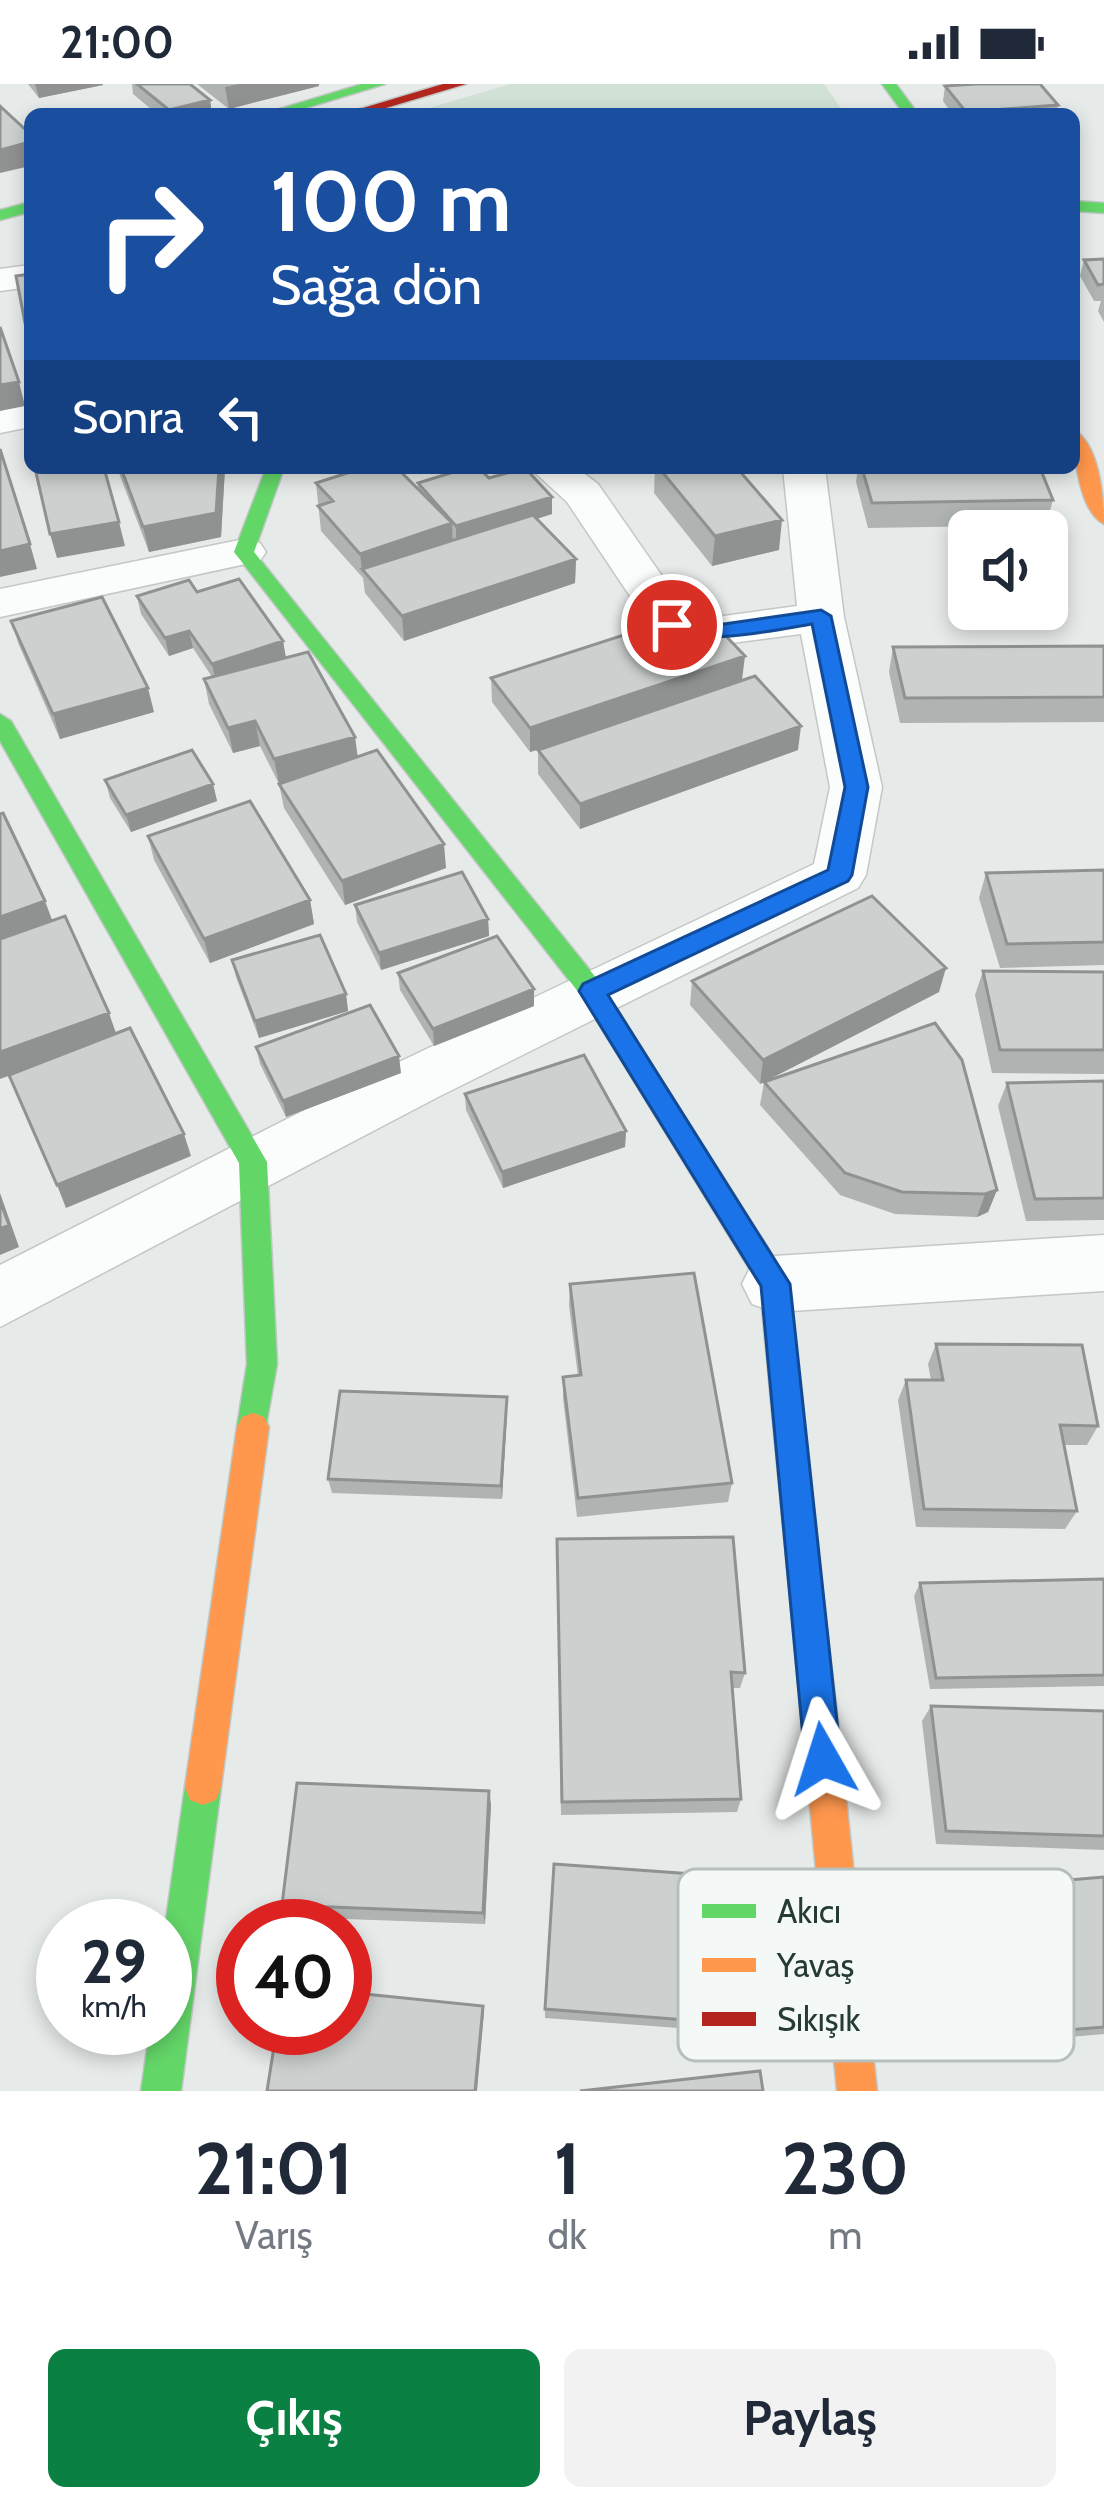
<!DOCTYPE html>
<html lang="tr">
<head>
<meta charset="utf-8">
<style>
  body { margin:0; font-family:Cabin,sans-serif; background:#f2f2f3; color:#1f2937; height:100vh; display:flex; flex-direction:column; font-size:45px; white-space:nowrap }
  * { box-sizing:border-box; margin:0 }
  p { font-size:39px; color:#747a83 }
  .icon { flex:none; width:66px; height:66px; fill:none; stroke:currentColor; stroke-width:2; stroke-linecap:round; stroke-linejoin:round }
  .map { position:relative; height:2007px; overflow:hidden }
  .details { display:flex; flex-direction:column; background:#fff; flex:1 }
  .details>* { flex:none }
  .guide { position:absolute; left:24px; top:24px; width:1056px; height:366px; border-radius:18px; box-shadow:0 6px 18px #0003; background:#1a4fa0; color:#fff; overflow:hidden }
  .fabs { position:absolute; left:948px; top:426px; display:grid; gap:24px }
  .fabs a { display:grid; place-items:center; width:120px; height:120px; border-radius:18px; background:#fff; box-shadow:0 6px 18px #0003; font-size:60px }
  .speed { position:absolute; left:36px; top:1815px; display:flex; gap:24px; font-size:60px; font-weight:700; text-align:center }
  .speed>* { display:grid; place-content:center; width:156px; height:156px; border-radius:50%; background:#fff; box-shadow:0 6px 18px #0003; line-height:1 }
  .speed small { font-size:30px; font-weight:400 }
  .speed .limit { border:18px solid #d22; background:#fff; color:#111 }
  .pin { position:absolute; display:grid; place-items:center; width:102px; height:102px; color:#fff; margin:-51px; border:6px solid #fff; border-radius:50%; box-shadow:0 3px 12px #0007 }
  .me { position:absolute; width:132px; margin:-66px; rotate:354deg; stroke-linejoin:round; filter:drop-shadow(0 0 9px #0008) }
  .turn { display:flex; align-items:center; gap:42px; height:252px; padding:0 48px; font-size:54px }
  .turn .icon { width:156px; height:156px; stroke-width:2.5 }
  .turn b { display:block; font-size:84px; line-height:102px }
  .then { display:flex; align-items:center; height:114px; padding:0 48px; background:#0003; gap:24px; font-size:45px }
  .eta { display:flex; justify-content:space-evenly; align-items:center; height:204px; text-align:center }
  .eta b { font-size:72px; font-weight:700; line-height:84px }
  .action { display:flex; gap:24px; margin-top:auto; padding:24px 48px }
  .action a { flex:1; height:138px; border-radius:18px; background:#0b8043; color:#fff; font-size:48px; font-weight:700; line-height:138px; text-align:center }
  .action a+a { background:#f2f2f3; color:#1f2937 }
  .status { display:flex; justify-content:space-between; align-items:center; height:84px; padding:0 60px; background:#fff; direction:ltr }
  .status svg { height:33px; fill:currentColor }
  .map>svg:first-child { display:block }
  .green { fill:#d1e1d5 }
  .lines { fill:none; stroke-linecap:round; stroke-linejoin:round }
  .street-casing { stroke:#c3c7c5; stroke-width:3 }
  .fast-casing { stroke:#c1c7c5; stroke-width:3 }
  .slow-casing { stroke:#c1c7c5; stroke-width:3 }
  .jam-casing { stroke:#c1c7c5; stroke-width:3 }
  .street { fill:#fbfcfc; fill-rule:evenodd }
  .fast { fill:#63d668; fill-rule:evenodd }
  .slow { fill:#ff974d; fill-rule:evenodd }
  .jam { fill:#b3261e; fill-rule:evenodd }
  .wall { fill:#afb4b2 }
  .shaded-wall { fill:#8f9291 }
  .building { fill:#ccd1cf; stroke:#8f9291; stroke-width:3 }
  .route { fill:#1a73e8; stroke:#114b97; stroke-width:3 }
  .key { fill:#f4f8f6; stroke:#b6bfbc; stroke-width:3 }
  .key-label { font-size:33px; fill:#253b34 }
</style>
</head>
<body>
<div class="status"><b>21:00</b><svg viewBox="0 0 49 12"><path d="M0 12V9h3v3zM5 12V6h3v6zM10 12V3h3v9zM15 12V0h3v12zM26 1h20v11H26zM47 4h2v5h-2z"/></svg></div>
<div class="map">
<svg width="1104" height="2007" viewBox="0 0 1104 2007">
  <rect width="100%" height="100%" fill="#e6eae8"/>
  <path class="green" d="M511,0H824L845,30H408Z"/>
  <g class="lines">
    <g class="street-casing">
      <path id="street" d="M30,181V203L0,207V185Z
        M30,319V343L0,349V325Z
        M530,384H577L598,400L687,528L724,532L797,522L783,384H825L844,533L882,703L866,791L858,804L438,1013L0,1243V1181L395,980L814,780L830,703L801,550L724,560L656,551L567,418Z
        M244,455L260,459L266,468L260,477L0,533V505Z
        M1104,1151V1207L775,1228L752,1220L742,1200L752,1180L775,1172Z"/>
    </g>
    <g class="fast-casing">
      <path id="fast" d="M362,0H385L286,30H263Z
        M882,0H896L918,30H904Z
        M1074,117L1104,119V129L1074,127Z
        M30,118V128L0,136V126Z
        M266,384H284L254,468L601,900L785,1191L838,1639L832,1651L820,1657L808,1651L802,1639L760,1202L583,914L234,468Z
        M0,630L11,637L267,1078L277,1280L264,1353L253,1357L242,1353L237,1343L247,1280L239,1079L0,657Z
        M203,1685L216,1690L221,1703L181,2007H141L150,1944H165V1842L185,1703L190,1690Z"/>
    </g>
    <g class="slow-casing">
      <path id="slow" d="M1074,346C1099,360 1104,413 1104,440C1079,427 1074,373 1074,346Z
        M253,1329L264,1333L269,1343L221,1703L216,1716L203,1721L190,1716L185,1703L237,1343L242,1333Z
        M820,1621L832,1627L838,1639L877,2007H837L802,1639L808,1627Z"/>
    </g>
    <g class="jam-casing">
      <path id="jam" d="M443,0H466L366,30H343Z"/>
    </g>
    <use href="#street" class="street"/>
    <use href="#fast" class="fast"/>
    <use href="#slow" class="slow"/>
    <use href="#jam" class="jam"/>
  </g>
  <path class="wall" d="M28,0H103V1L39,14Z
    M132,0H190L210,16L212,30H157L133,10Z
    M197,0H319V2L229,25Z
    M945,2L1058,21L1056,30H952L943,17Z
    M1104,175V238L1098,227L1101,217H1094L1080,192L1084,176Z
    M117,384H225L221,453L149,468Z
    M655,384H737L779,466L712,482L654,409Z
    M858,384H1040L1053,416L1046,441L868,444L856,398Z
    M489,394L552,430L537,435L576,475L575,499L404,557L365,509L363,494L321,447L316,399L418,405V399Z
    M197,508L283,557L286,574L355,653L358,673L446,784L345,821L284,724L279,700L260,662L233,669L209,620L204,595L212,593L193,564L169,572L141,530L137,512Z
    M11,537L154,628L60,655L19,561Z
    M1104,562V638L900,639L889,588L893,563Z
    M491,594L742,596L798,666L580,745L538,690V666L530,668L492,618Z
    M105,696L213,700L217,717L131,748L110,714Z
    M148,752L310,816L314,840L210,879L154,776Z
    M1104,786V881L1000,884L979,814L986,789Z
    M355,821L488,835L489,852L381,886L357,838Z
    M232,876L346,910L348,927L259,954L236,893Z
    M983,887L1104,888V990L992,989L975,911Z
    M398,889L534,905V922L434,962L400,906Z
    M692,897L939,908L760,1000L690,921Z
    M256,963L401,989L286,1033L260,980Z
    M1104,997V1136L1026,1137L998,1022L1007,999Z
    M764,998L997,1106L988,1128L977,1133L895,1130L840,1111L760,1021Z
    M465,1010L626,1047L625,1063L503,1104L466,1026Z
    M570,1200L732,1399L728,1418L577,1433L563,1314V1293L578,1292L569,1222Z
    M936,1260L1098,1342L1087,1361H1064L1077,1427L1065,1445L916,1443L898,1316L906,1296H931L928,1280Z
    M507,1327L502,1415L332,1409L328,1395Z
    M557,1455L745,1589L740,1604H732L741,1715L737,1728L561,1731Z
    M1104,1495V1602L930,1605L914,1512L920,1499Z
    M931,1622L1104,1627V1766L936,1760L922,1637Z
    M491,1720L485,1840L289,1833L282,1821Z
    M1104,1793V1950L967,1962L939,1817L949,1806Z
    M545,1925L765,1942L759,1950L545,1934Z"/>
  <path class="shaded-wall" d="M35,0H103V1L39,14Z
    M239,0H319V2L229,25L225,3Z
    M210,16L212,30H170L169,26Z
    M30,58V82L0,89V66Z
    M19,298L25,322L0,327V301Z
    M219,384H225L221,453L149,468L143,443Z
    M552,413V430L456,459V442Z
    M782,436L779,466L712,482L715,452Z
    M119,438L125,462L57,474L50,450Z
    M452,439L453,463L362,485L363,494L360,470Z
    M30,460L37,485L0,493V467Z
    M576,475L575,499L404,557L402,532Z
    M189,547L193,564L169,572L165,554Z
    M283,557L286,575L216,598L212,580Z
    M745,572L742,596L530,668V644Z
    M148,604L154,628L60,655L53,630Z
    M255,637L260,662L233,669L228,644Z
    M801,642L798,666L580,745V720Z
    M355,653L358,678L279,700L274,675Z
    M213,700L217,717L131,748L126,731Z
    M444,760L446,784L345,821L342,797Z
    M310,816L314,840L210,879L204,855Z
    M45,817L54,841L0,860V833Z
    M488,835L489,852L381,886L379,869Z
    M946,884L939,908L760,1000L763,976Z
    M534,905V922L434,962L433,945Z
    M346,910L348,927L259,954L255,937Z
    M109,929L117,952L0,995V968Z
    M399,972L401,989L286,1033L283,1017Z
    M626,1047L625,1063L503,1104L502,1088Z
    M184,1050L191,1072L66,1124L57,1101Z
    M997,1106L988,1128L977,1133L985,1110Z
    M0,1109L19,1163L0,1171Z
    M507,1313V1327L502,1415L501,1402Z
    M489,1707L491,1720L485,1840L483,1829Z
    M483,1922L484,1928L477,2007H475Z"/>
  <path class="building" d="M137,0H190L210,16L169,26Z
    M976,0H1040L1058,21L966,28L945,2Z
    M0,22L30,50V58L0,66Z
    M1104,175V200L1098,201L1084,176Z
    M30,190V265L16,192Z
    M0,243L19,298L0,301Z
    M0,365L30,460L0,467Z
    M35,384H104L119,438L50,450Z
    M121,384H219L216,429L143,443Z
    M363,384H397L452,439L360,470L318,422L333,417L316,399Z
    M467,384H479L489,394L525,384L552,413L456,442L418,399Z
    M659,384H737L782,436L715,452Z
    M862,384H1040L1053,416L872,419Z
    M533,431L576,475L402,532L362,485Z
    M239,495L283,557L212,580L189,547L165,554L137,512L189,496L197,508Z
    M102,513L148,604L53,630L11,537Z
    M701,526L745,572L530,644L491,594Z
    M1104,562V613L905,614L893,563Z
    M308,568L355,653L274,675L255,637L228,644L204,595Z
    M755,592L801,642L580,720L538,666Z
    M192,666L213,700L126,731L105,696Z
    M377,666L444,760L342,797L279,700Z
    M250,717L310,816L204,855L148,752Z
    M3,729L45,817L0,833V730Z
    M1104,786V858L1007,860L986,789Z
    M462,788L488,835L379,869L355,821Z
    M872,812L946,884L763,976L692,897Z
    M65,832L109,929L0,968V855Z
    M320,851L346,910L255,937L232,876Z
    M497,852L534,905L433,945L398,889Z
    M983,887L1104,888V966H1000Z
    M370,921L399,972L283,1017L256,963Z
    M935,939L962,976L997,1106L985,1110L902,1108L845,1089L764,998Z
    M130,944L184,1050L57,1101L9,991Z
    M584,971L626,1047L502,1088L465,1010Z
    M1104,997V1114L1035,1115L1007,999Z
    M0,1117L9,1141L0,1145Z
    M694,1189L732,1399L578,1414L563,1293L581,1291L570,1200Z
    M936,1260L1082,1261L1098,1342L1060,1341L1077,1427L924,1425L906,1296H943Z
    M340,1307L507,1313L501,1402L328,1395Z
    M733,1453L745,1589L731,1588L741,1715L562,1718L557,1455Z
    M1104,1495V1591L936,1594L920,1499Z
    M931,1622L1104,1627V1752L946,1747Z
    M297,1699L489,1707L483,1829L282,1821Z
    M554,1780L762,1795L765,1942L545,1925Z
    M1104,1793V1943L978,1953L949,1806Z
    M345,1908L483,1922L475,2007H267L277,1944H345Z
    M760,1987L763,2007H580Z"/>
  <path class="route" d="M821,526L831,532L868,703L852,791L848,797L608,911L790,1200L841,1675L836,1687L823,1693L810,1687L805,1675L761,1202L579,907L583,900L828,786L845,703L812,540C774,546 692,565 661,541L672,534L724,540Z"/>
  <rect x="678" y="1785" width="396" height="192" rx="18" class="key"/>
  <rect x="702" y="1820" width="54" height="14" fill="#63d668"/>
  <rect x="702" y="1874" width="54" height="14" fill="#ff974d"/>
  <rect x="702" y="1928" width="54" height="14" fill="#b3261e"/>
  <g class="key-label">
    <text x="777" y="1839">Akıcı</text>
    <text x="777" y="1893">Yavaş</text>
    <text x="777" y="1947">Sıkışık</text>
  </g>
</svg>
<div class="fabs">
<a><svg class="icon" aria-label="sound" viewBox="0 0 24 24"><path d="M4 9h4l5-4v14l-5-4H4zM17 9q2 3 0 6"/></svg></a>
</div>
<div class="speed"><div>29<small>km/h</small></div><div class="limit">40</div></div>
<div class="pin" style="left:672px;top:541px;background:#d93025"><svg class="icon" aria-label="arrive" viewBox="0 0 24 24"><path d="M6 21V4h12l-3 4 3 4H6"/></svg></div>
<svg class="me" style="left:823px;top:1675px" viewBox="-20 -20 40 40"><path d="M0-17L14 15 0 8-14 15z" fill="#1a73e8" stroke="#fff" stroke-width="4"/></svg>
<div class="guide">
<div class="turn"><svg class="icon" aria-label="right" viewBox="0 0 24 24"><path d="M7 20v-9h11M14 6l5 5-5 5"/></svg><div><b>100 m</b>Sağa dön</div></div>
<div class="then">Sonra<svg class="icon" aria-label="left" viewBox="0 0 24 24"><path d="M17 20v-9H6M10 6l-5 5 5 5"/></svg></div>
</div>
</div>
<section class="details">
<div class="eta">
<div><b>21:01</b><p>Varış</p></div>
<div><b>1</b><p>dk</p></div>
<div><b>230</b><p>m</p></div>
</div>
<div class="action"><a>Çıkış</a><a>Paylaş</a></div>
</section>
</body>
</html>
